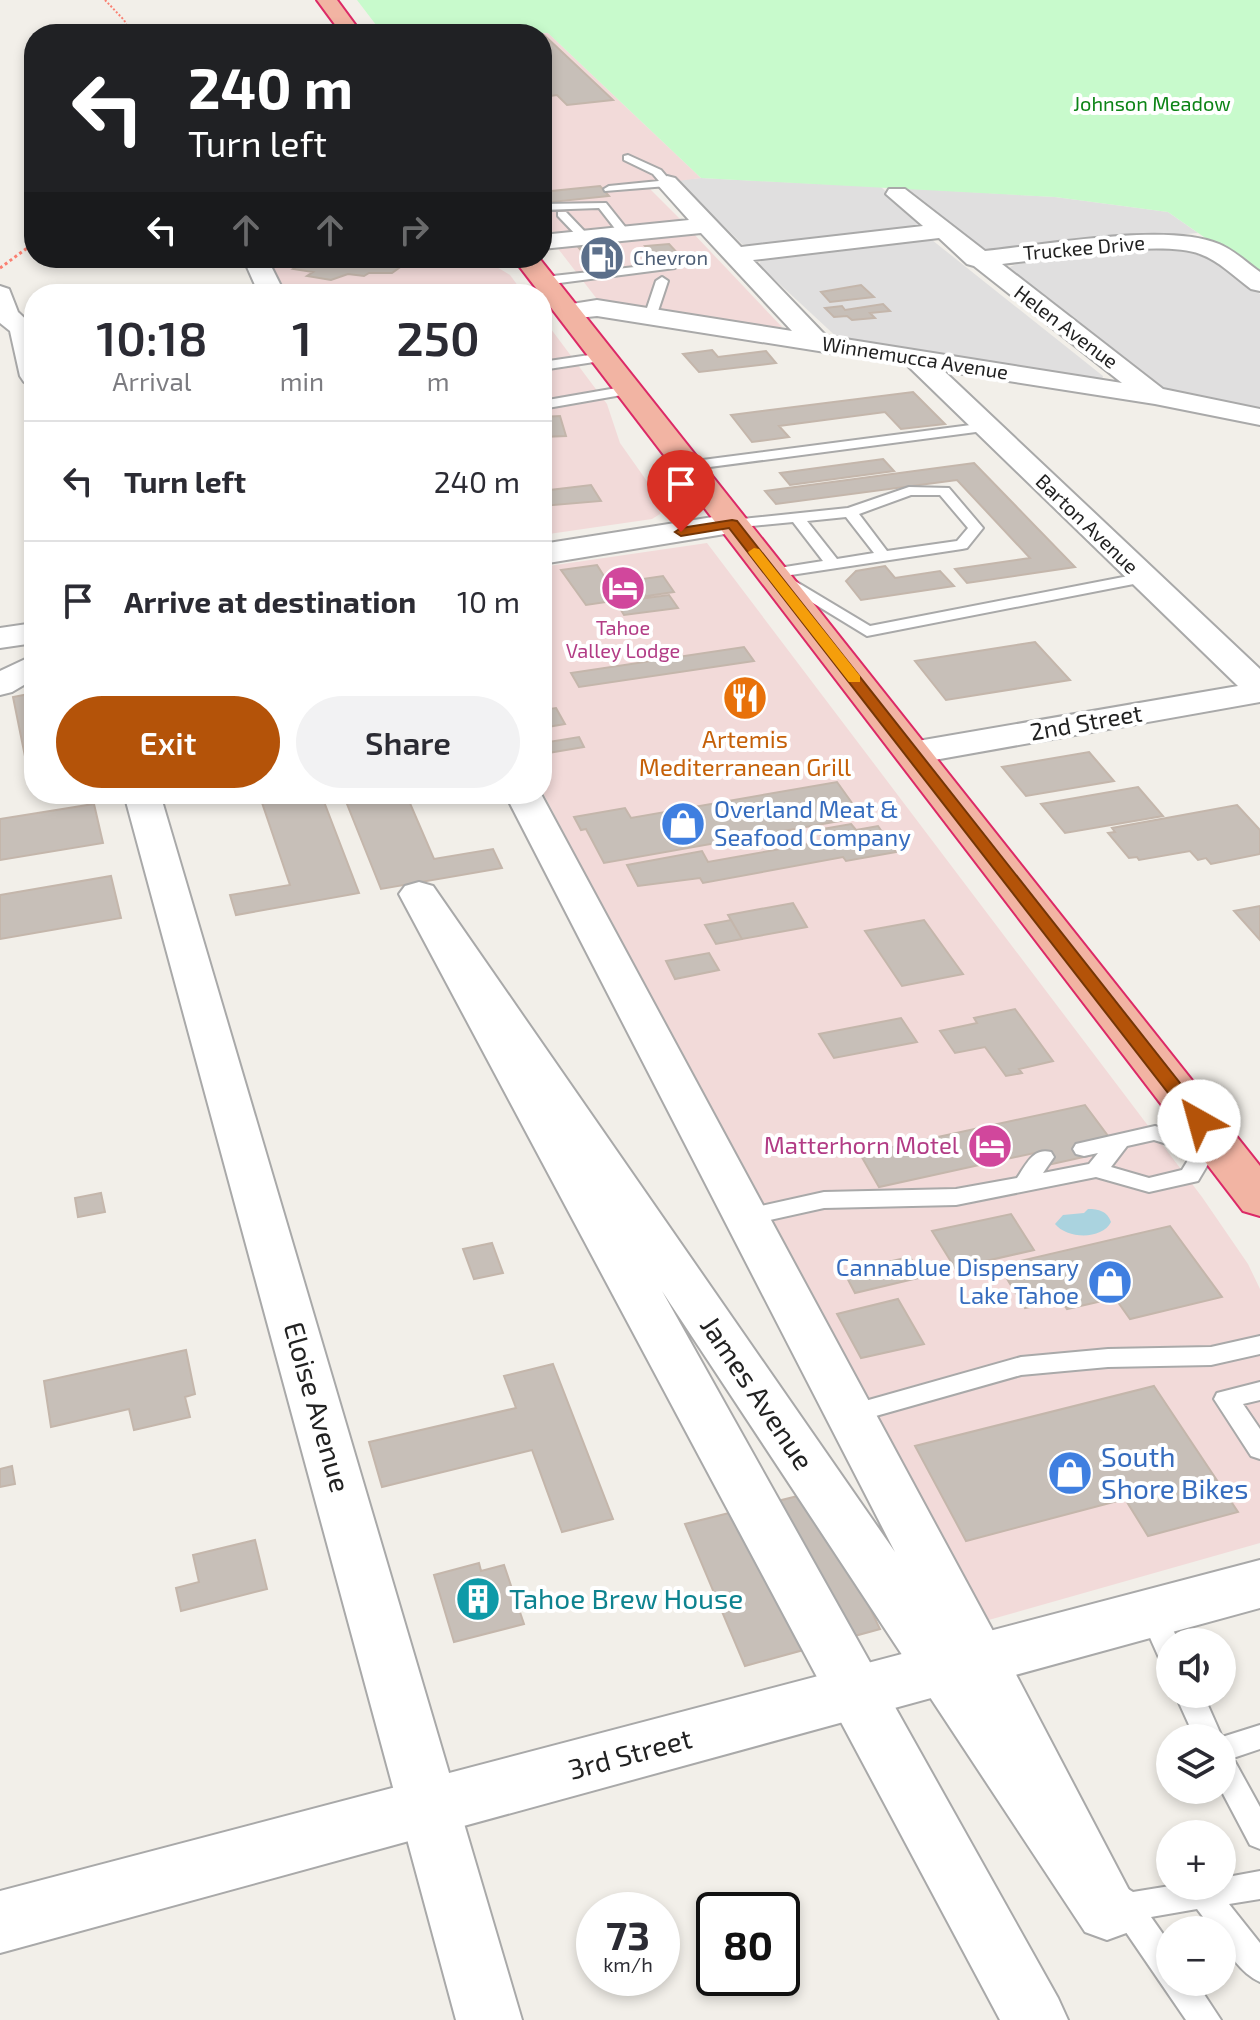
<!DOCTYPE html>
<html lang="en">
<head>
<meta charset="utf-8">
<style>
  body { margin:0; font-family:"Exo 2",sans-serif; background:#f2f2f3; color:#2b2b33; height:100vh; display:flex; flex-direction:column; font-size:30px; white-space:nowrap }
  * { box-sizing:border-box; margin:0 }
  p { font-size:26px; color:#7c7c81 }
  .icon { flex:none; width:44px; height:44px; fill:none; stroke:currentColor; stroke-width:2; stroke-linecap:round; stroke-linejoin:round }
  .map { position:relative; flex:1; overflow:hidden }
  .details { position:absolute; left:24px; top:284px; width:528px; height:520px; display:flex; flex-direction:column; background:#fff; border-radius:32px; box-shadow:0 4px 12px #0003 }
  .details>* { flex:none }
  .hud { position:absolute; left:24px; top:24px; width:528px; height:244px; border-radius:32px; box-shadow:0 4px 12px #0003; background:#202124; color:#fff; overflow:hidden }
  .tools { position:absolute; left:1156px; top:1628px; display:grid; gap:16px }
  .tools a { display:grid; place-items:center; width:80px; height:80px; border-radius:50%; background:#fff; box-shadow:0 4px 12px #0003; font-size:40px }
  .speed { position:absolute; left:576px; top:1892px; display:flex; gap:16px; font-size:40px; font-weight:700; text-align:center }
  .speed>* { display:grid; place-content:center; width:104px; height:104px; border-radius:50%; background:#fff; box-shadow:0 4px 12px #0003; line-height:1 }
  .speed small { font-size:20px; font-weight:400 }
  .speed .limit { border:4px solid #111; border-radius:12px; background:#fff; color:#111 }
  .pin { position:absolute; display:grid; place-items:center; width:68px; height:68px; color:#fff; margin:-82px -34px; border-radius:50% 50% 50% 0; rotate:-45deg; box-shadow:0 0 8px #0007 }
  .pin .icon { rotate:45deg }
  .me { position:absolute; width:88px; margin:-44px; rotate:322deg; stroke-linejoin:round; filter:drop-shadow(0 0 6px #0008) }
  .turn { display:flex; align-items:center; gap:28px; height:168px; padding:0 32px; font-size:36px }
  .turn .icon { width:104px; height:104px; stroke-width:2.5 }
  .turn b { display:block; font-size:56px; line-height:68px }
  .lanes { display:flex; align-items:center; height:76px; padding:0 32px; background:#0003; justify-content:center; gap:40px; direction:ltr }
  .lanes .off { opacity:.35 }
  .eta { display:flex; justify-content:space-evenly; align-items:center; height:136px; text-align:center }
  .eta b { font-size:48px; font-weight:600; line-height:56px }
  .cta { display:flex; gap:16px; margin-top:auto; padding:16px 32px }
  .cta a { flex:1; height:92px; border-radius:48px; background:#b45309; color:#fff; font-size:32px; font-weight:600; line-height:92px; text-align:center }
  .cta a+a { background:#f2f2f3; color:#2b2b33 }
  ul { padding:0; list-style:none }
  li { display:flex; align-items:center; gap:24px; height:120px; padding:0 32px; border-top:2px solid #e1e1e2 }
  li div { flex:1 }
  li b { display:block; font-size:30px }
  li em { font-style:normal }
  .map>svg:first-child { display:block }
  .residential { fill:#e0dfdf }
  .commercial { fill:#f2dad9 }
  .park { fill:#c8facc }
  .water { fill:#aad3df }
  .building { fill:#c7bfb8; stroke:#c4b6ab; stroke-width:2 }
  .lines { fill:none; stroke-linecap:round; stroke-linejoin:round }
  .service-casing { stroke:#a9a9a9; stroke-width:4 }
  .minor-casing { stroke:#a9a9a9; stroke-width:4 }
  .tertiary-casing { stroke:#a9a9a9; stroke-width:4 }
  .trunk-casing { stroke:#dc2a67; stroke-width:4 }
  .path-far1 { stroke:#fa8072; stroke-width:2; stroke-dasharray:2 2; stroke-linecap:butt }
  .path { stroke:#fa8072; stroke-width:3; stroke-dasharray:3 3; stroke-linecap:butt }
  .service { fill:#fff; fill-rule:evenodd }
  .minor { fill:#fff; fill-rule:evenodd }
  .tertiary { fill:#fff; fill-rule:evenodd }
  .trunk { fill:#f2b4a3; fill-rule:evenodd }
  .route { fill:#b45309; stroke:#753606; stroke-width:2 }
  .slow { fill:#f59e0b }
  .labels { text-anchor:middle; stroke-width:8; stroke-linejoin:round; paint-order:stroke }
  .far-park-label { font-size:20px; fill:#0c8416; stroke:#fff }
  .far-street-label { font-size:20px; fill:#222; stroke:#fff }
  .far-service-label { font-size:20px; fill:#4e5e75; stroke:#fff; text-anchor:start }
  .far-hotel-label { font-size:20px; fill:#b23c85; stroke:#fff }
  .street-label { font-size:24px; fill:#222; stroke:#fff }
  .food-label { font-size:24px; fill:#c56008; stroke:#fff }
  .shop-label { font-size:24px; fill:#366cbe; stroke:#fff; text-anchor:start }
  .hotel-label { font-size:24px; fill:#b23c85; stroke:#fff; text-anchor:end }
  .near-street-label { font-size:28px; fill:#222; stroke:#fff }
  .near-shop-label { font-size:28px; fill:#366cbe; stroke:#fff; text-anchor:start }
  .near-culture-label { font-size:28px; fill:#0d838f; stroke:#fff; text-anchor:start }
</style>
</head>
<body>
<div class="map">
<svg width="1260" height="2020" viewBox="0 0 1260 2020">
  <rect width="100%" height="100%" fill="#f2efe9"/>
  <path class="residential" d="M701,178L881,187L924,227L754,246L742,244L677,180Z
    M900,188L1055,197L1168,212L1198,233L977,252Z
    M923,239L932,240L1103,376L1102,380L841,341L759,265L763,256Z
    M1171,247L1193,250L1211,258L1260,294V409L1159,391L1006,272L1007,268L1017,264Z"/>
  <path class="commercial" d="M548,33L701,178L646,185L682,221L542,236V34H537Z
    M692,232L782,327L772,330L600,303L556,246Z
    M263,258H482L510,275L524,294H281Z
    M542,317L607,404L620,443L663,504L660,514L652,519L542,535Z
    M707,543L1202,1197L1248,1264L1260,1289V1543L978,1623L542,791V567Z"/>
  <path class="park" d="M357,0H1260V276L1168,212L1055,197L701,178L548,33L383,34Z"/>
  <path class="water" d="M1088,1209C1099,1209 1107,1211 1111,1222C1102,1240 1067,1239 1055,1224L1063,1215L1084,1213Z"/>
  <path class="building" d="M542,35H544L613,100L567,105L557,95L542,97Z
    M600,186L609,196L542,203V192Z
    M669,244L681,257L657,260L645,246Z
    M602,246L622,270L599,272L579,248Z
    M309,258L329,261L334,258H367L403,265L392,273H369L364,276L348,274L331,280L307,276L313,272L293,269Z
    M861,285L874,297L830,302L821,292Z
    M485,286L491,294H408Z
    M883,304L890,311L870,313L875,318L852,320L847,316L834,317L825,308L842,306L845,310Z
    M712,350L718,357L766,351L776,363L699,372L683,354Z
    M913,392L945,424L901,429L885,412L779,426L789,437L752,442L731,415Z
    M560,416L566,436L542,437V417Z
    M883,459L894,471L790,485L780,473Z
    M974,463L1075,567L967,583L955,569L1030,558L957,480L776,504L765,491Z
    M591,485L601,501L542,506V491Z
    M597,565L609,584L663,576L674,592L586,605L561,570Z
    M885,566L895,578L940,571L954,586L861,600L846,581L856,571Z
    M669,595L678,608L624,615L616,602Z
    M1035,642L1070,680L946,700L915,661Z
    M744,647L754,661L579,687L571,673Z
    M34,693V785L31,786L13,697Z
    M556,708L565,724L542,728V710Z
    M579,737L584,747L542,754V743Z
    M1089,752L1114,781L1026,796L1002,767Z
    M837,782L862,817L604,863L586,829L581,830L574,817L625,808L631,818Z
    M1138,787L1163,816L1065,833L1041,804Z
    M259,794H321L359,893L236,915L230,895L290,885Z
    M343,794H406L434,859L493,849L502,868L381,889Z
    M94,804L103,843L0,860V819Z
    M1237,805L1260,830V854L1211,864L1206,858L1198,860L1190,851L1139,860L1137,857L1129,858L1108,833L1115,832L1112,828Z
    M851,824L856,830L878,826L896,852L846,861L843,857L703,883L700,878L638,886L627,865L702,851L708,862L825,841L817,830Z
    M111,876L121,918L0,939V895Z
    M793,903L807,927L742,939L728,915Z
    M1260,906V940L1234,911Z
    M731,920L742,939L716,944L705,925Z
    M924,920L963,974L902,986L865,931Z
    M709,953L719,970L675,979L666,961Z
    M1015,1009L1053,1061L1019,1069L1022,1073L1006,1076L985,1047L955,1053L940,1031L977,1023L974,1018Z
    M901,1018L917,1042L834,1058L819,1034Z
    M1085,1105L1108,1136L1080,1143L1088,1156L1048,1165L1039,1152L879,1187L860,1154Z
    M101,1193L105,1212L78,1217L75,1198Z
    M1011,1214L1034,1250L955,1268L932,1231Z
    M1170,1226L1222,1297L1130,1319L1115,1298L1067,1309L1061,1300L1025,1308L999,1266Z
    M492,1243L503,1273L474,1279L463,1249Z
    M910,1257L922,1277L855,1293L844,1272Z
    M898,1299L924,1344L861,1358L837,1314Z
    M186,1350L195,1394L185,1397L190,1417L134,1430L129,1409L51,1427L44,1381Z
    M553,1364L613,1519L562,1532L532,1450L382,1487L369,1442L516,1408L504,1376Z
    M1154,1386L1238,1512L1148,1536L1125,1499L966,1541L915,1446Z
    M12,1466L15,1484L0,1487V1469Z
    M814,1492L880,1629L745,1666L685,1524Z
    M255,1540L267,1589L181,1611L176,1588L199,1582L193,1555Z
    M479,1563L481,1571L504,1565L524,1624L454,1642L434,1575Z"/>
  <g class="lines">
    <g class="service-casing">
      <path id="service" d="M628,155L661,170L672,183L667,186L605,191L604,189L609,186L659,181L653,174L624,160V156Z
        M606,203L630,233L628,235H620L599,208L542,210V204Z
        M558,212H566L588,235V239H580L558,216Z
        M671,263L675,264V268L544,285L538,281L544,277Z
        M662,277L668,281L656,317L646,320L644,317L656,281Z
        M603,353L609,357L607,360L542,370V362Z
        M628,386L633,387V393L542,409V401Z
        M986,423L993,427L991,430L687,470L680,466L687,462Z
        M909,487L949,488L983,528L967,548L962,549L771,578L766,576V570L823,561L793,522L732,528L725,524L732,520L848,508ZM911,495H940L968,528L957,541L887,551L859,514ZM846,517L874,553L837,559L807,521Z
        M1144,573L1152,578L1149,581L867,636L777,581L785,576L790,578L870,626Z
        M1155,1126L1214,1144L1217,1149L1198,1181L1149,1192L1096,1177L956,1205L824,1208L747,1225L739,1222L736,1217L739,1212L747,1209L824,1192L956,1189L1017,1178C1026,1165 1033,1147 1051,1152L1054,1157L1043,1173L1089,1164L1098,1153L1084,1156L1076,1154L1073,1149L1076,1144ZM1154,1140L1193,1152L1182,1170L1149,1178L1111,1167L1127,1146Z
        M1260,1336V1354L1211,1365L1108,1367L1021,1375L851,1423L842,1421L839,1414L842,1407L851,1405L1021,1357L1108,1349L1211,1347Z
        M1260,1382V1400L1243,1404L1260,1429V1459L1251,1456L1214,1399L1217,1393Z
        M1152,1602L1161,1605L1179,1642H1170V1663L1160,1660L1139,1613L1143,1605Z
        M1175,1694H1203L1222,1737L1260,1725V1749L1233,1758L1260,1807V1849L1250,1845L1221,1790L1222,1738H1195Z
        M1260,1871V1899L1229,1904L1260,1943V1982C1242,1974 1222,1949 1222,1930H1213L1197,1909L1151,1917L1170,1944V1982H1196L1221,2020H1186L1119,1922L1104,1919L1100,1909L1109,1888L1120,1884L1133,1892L1170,1886H1222V1878Z"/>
    </g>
    <g class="minor-casing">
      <path id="minor" d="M667,176L675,178L741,247L923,226L886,194L889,189H905L985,251C1045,245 1167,222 1219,244C1234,250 1247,263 1260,272V291L1251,289C1236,278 1218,260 1200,254C1161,239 1048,259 1002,264L1163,389L1260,409V425L1155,404L944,371L1260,669V702L912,764L899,761L894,753L899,745L912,742L1238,686L907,365L597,316L568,319L559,316L555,311L559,306L597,300L792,331L701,233L542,249V235L689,220L656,183ZM939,238L967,264L974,266L1122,383L826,336L753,260Z
        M243,258H267L285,294H259Z
        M0,286L9,289L18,312L34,327V384L24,382L20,376L10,331L0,323Z
        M34,655V679L12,692L0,695V671Z
        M124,794H160L522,2020H456Z
        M505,794H541L1000,1644L1129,1890L1139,1911L1129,1932L1107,1940L1085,1932L662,1291L1058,1998L1068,2020H1000L399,894L405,886L419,882L433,886L895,1552Z"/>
    </g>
    <g class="tertiary-casing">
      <path id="tertiary" d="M732,514L743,517L748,524L743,531L542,564V544Z
        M34,623V643L0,648V628Z
        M1260,1560V1608L0,1953V1891Z"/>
    </g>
    <g class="trunk-casing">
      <path id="trunk" d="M317,0H337L362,34H342Z
        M513,258H539L1260,1166V1216L1243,1211Z"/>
    </g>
    <path class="path-far1" d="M105,0L124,20L131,34"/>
    <path class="path" d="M0,268L34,243"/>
    <use href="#service" class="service"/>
    <use href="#minor" class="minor"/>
    <use href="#tertiary" class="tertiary"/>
    <use href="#trunk" class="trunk"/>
  </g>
  <path class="route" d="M732,520L737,521L1206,1116L1209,1121L1206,1125H1193L729,528L681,536L675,532L681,528Z"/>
  <path class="slow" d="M754,548L759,549L860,676V682H849L750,555L748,552Z"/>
  <defs>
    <g id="fuel-disc" transform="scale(2.3)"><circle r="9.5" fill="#5c6f8a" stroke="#fff"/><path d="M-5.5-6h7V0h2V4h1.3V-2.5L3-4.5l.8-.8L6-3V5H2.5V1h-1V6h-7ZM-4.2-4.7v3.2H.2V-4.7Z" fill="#fff"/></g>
    <g id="hotel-disc" transform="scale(2.3)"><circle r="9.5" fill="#d1479c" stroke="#fff"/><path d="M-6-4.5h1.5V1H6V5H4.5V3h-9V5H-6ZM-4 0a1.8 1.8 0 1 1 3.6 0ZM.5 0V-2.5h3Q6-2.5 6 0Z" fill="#fff"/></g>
    <g id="restaurant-disc" transform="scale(2.3)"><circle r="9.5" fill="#e8710a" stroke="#fff"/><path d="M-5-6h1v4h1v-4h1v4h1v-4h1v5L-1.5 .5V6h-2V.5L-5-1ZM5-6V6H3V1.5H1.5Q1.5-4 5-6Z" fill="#fff"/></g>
    <g id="shop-disc" transform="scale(2.3)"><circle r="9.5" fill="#3f7fe0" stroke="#fff"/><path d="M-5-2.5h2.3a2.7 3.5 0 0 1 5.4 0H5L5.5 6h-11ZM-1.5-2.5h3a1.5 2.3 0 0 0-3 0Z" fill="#fff"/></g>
    <g id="building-disc" transform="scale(2.3)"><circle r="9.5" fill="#0f9aa8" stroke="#fff"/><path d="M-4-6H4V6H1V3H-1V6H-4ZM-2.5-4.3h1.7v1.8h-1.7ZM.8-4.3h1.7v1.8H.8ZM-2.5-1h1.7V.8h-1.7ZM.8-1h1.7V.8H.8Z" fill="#fff"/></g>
  </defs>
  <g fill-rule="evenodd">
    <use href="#fuel-disc" x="602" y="258"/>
    <use href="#hotel-disc" x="623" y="588"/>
    <use href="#restaurant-disc" x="745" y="698"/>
    <use href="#shop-disc" x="683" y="824"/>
    <use href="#hotel-disc" x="990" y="1146"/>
    <use href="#shop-disc" x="1110" y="1282"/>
    <use href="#shop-disc" x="1070" y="1473"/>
    <use href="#building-disc" x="478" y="1599"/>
  </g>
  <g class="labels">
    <g class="far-park-label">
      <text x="1152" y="111">Johnson Meadow</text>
    </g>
    <g class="far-street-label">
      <text transform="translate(1084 248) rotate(-5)" y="7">Truckee Drive</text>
      <text transform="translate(1066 327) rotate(37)" y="7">Helen Avenue</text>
      <text transform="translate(915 358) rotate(9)" y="7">Winnemucca Avenue</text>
      <text transform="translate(1087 524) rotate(44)" y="7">Barton Avenue</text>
    </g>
    <g class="far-service-label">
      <text x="633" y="265">Chevron</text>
    </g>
    <g class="far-hotel-label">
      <text x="623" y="635">Tahoe<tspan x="623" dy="23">Valley Lodge</tspan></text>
    </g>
    <g class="street-label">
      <text transform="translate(1086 723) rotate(-10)" y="8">2nd Street</text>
    </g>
    <g class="food-label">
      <text x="745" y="748">Artemis<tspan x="745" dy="28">Mediterranean Grill</tspan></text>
    </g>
    <g class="shop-label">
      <text x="714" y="818">Overland Meat &amp;<tspan x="714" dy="28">Seafood Company</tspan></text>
      <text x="1079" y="1276" text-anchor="end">Cannablue Dispensary<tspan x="1079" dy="28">Lake Tahoe</tspan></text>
    </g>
    <g class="hotel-label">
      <text x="959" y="1154">Matterhorn Motel</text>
    </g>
    <g class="near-street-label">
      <text transform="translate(757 1393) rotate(56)" y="10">James Avenue</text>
      <text transform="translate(317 1407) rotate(74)" y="10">Eloise Avenue</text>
      <text transform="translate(630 1754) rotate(-15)" y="10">3rd Street</text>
    </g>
    <g class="near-shop-label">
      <text x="1101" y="1467">South<tspan x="1101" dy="32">Shore Bikes</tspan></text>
    </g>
    <g class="near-culture-label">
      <text x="509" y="1609">Tahoe Brew House</text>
    </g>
  </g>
</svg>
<div class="tools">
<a><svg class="icon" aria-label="sound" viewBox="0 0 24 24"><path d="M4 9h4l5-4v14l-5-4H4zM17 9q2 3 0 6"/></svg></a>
<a><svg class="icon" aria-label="layers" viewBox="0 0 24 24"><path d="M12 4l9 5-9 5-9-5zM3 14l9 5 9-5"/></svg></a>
<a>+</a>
<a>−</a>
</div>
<div class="speed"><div>73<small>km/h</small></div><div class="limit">80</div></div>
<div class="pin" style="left:681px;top:532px;background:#d93025"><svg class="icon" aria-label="arrive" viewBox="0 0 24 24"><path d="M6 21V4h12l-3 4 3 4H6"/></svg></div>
<svg class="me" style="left:1199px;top:1121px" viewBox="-20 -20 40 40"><circle r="19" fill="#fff"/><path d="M0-13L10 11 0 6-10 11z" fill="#b45309"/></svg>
<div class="hud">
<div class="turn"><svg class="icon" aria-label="left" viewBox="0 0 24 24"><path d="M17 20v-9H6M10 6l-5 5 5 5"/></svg><div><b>240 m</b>Turn left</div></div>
<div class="lanes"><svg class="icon" aria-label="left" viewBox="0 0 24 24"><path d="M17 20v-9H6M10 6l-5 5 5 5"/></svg><svg class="icon off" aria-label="ahead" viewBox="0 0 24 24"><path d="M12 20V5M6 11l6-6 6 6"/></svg><svg class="icon off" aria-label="ahead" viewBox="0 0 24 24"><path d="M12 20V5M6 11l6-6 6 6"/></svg><svg class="icon off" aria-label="right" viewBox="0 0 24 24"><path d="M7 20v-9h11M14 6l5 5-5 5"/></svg></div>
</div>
<section class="details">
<div class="eta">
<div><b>10:18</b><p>Arrival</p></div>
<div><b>1</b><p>min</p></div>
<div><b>250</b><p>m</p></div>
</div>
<ul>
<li><svg class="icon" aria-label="left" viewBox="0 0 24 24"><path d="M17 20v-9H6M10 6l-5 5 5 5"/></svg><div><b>Turn left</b></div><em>240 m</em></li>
<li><svg class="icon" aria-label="arrive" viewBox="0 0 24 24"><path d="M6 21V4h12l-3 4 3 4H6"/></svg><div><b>Arrive at destination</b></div><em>10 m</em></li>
</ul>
<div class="cta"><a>Exit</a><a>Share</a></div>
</section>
</div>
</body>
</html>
